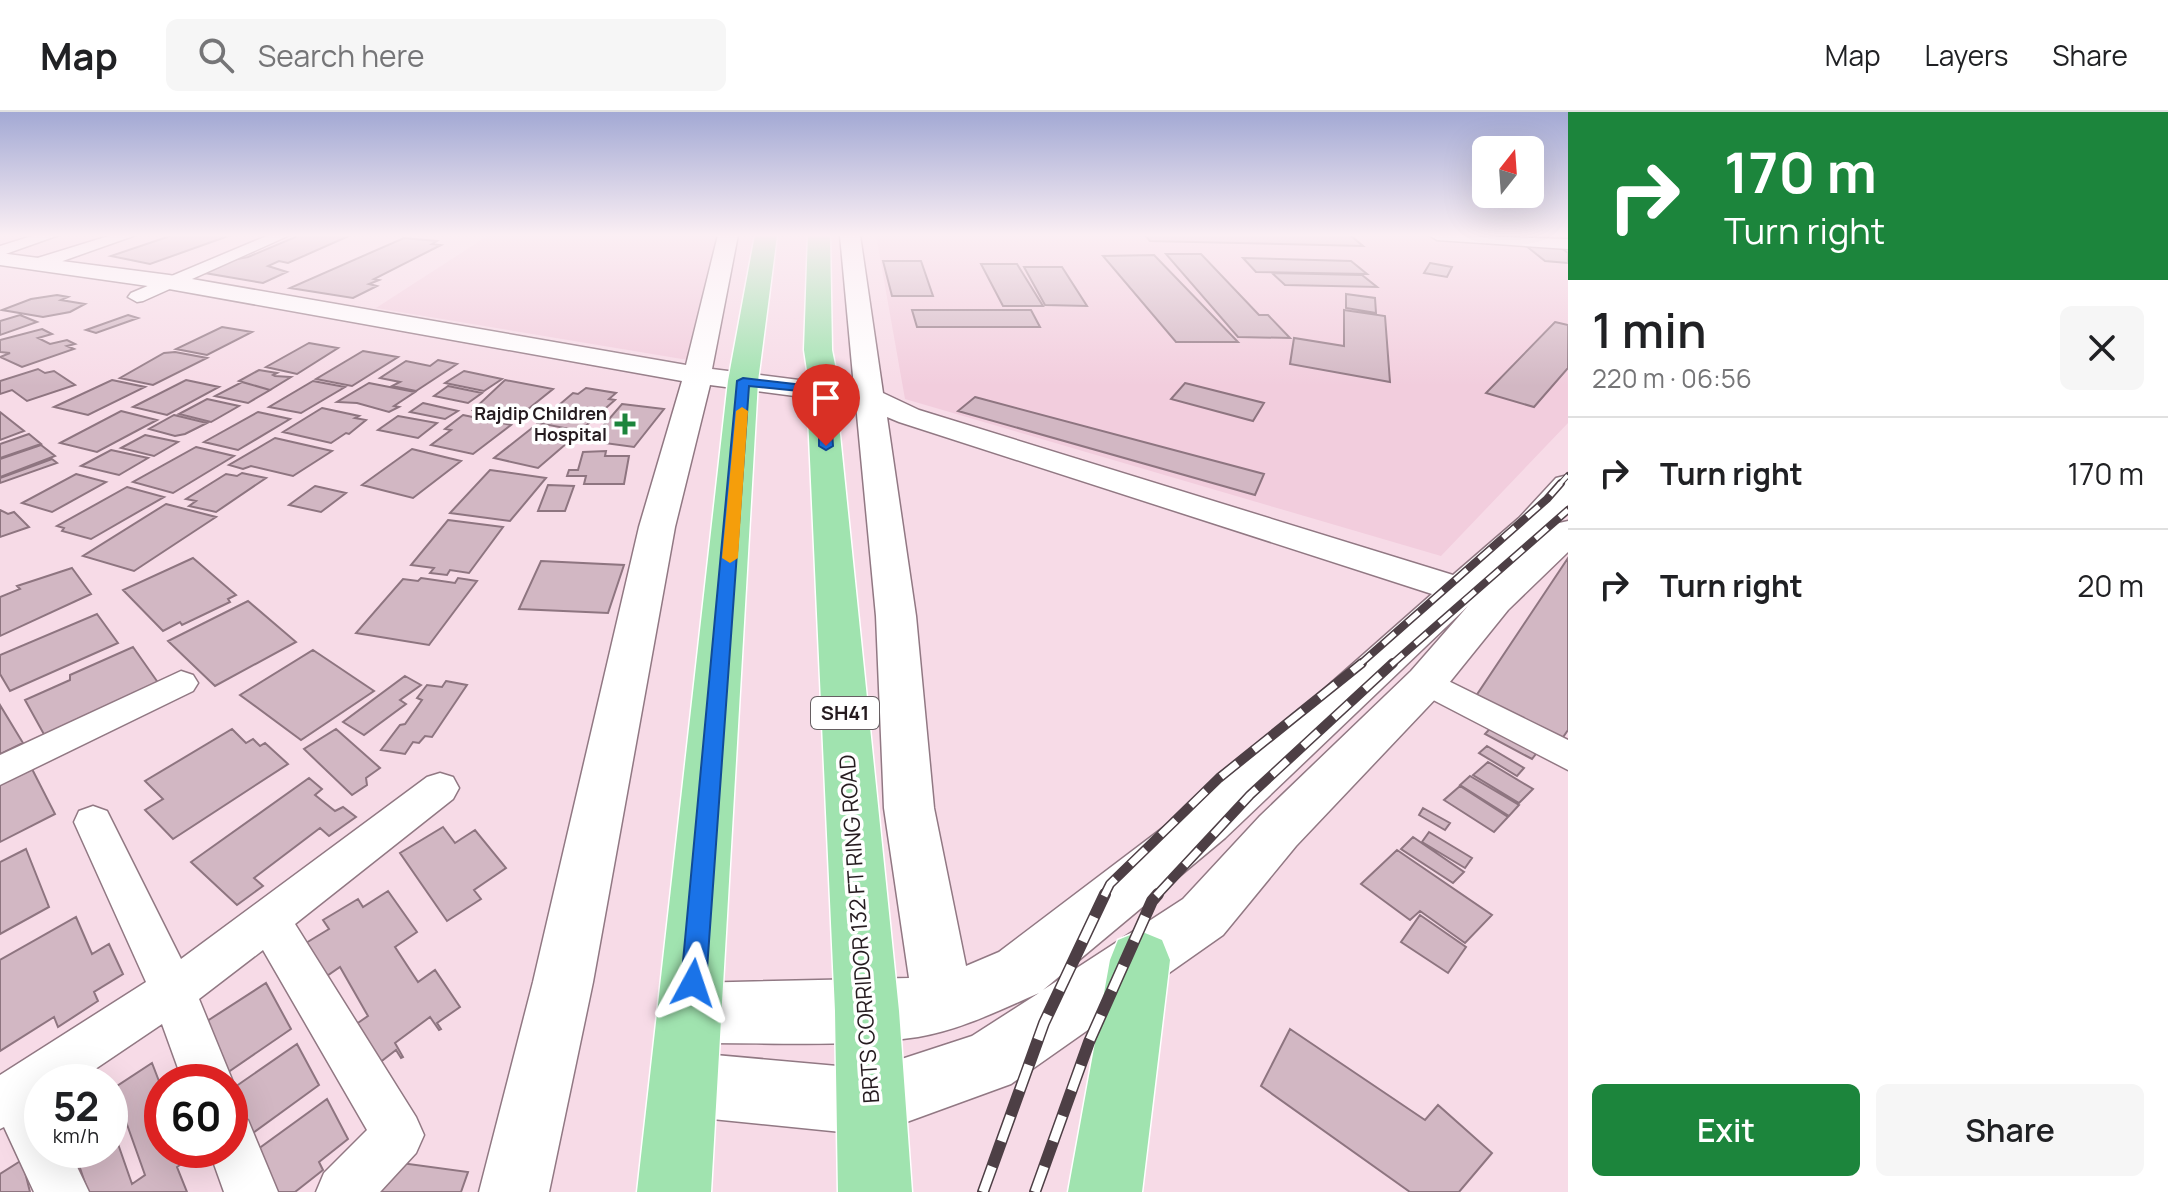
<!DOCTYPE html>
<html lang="en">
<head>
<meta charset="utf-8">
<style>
  body { margin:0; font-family:Manrope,sans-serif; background:#f6f6f6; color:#202124; height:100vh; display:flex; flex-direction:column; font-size:30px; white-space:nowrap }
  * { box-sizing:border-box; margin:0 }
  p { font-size:26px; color:#757577 }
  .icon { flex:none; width:44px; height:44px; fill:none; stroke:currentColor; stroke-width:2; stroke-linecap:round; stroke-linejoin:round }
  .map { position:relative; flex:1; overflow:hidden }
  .sheet { display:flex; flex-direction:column; background:#fff; width:600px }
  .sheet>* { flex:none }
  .top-card { background:#1c853c; color:#fff; overflow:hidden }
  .needle { width:52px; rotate:17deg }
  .tools { position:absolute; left:1472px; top:24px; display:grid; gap:16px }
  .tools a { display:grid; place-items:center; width:72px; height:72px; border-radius:12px; background:#fff; box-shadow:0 8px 32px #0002; font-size:40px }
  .speed { position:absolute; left:24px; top:952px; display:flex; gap:16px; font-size:40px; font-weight:700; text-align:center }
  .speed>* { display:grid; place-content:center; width:104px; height:104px; border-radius:50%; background:#fff; box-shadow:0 8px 32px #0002; line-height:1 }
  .speed small { font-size:20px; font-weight:400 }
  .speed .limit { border:12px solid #d22; background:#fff; color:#111 }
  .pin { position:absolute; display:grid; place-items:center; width:68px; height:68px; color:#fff; margin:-82px -34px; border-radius:50% 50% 50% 0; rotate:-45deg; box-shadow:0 0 8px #0007 }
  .pin .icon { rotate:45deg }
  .me { position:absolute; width:88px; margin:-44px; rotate:5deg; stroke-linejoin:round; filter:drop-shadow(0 0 6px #0008) }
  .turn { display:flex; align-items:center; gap:28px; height:168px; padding:0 24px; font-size:36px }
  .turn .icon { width:104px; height:104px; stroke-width:2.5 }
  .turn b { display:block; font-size:56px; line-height:68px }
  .round { display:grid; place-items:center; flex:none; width:84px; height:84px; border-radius:12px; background:#f6f6f6 }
  .summary { display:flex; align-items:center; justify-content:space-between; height:136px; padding:0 24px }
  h1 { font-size:48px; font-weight:600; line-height:60px }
  .primary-button { display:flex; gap:16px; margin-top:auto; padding:16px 24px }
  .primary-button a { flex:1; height:92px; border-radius:12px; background:#1c853c; color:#fff; font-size:32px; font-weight:600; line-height:92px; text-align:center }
  .primary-button a+a { background:#f6f6f6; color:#202124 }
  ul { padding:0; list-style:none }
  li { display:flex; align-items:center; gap:24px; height:112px; padding:0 24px; border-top:2px solid #e0e0e0 }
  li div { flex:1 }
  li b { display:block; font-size:30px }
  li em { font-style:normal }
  header { display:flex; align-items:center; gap:48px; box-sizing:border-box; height:112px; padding:0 40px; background:#fff; border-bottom:2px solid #e0e0e0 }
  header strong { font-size:38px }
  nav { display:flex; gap:44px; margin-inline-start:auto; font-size:28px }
  .search { width:560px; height:72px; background:#f6f6f6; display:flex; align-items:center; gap:20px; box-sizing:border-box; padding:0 28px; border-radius:12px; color:#757577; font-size:30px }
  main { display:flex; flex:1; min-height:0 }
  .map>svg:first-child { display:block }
  .built { fill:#f2cddd }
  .building { fill:#d2b7c3; stroke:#8e7580; stroke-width:2 }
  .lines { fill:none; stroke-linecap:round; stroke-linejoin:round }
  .minor-casing { stroke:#917883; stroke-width:3 }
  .tertiary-casing { stroke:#917883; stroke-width:3 }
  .primary-casing { stroke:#fff; stroke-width:3 }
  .minor { fill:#fff; fill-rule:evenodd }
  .tertiary { fill:#fff; fill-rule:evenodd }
  .primary { fill:#a0e3af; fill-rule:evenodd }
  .rail-far3-casing { stroke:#4d3f45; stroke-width:6 }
  .rail-far2-casing { stroke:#4d3f45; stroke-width:8 }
  .rail-far1-casing { stroke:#4d3f45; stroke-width:10 }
  .rail-casing { stroke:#4d3f45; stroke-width:12 }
  .rail-far3 { stroke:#fff; stroke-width:4; stroke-dasharray:13; stroke-linecap:butt }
  .rail-far2 { stroke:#fff; stroke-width:5; stroke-dasharray:16; stroke-linecap:butt }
  .rail-far1 { stroke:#fff; stroke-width:7; stroke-dasharray:21; stroke-linecap:butt }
  .rail { stroke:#fff; stroke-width:9; stroke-dasharray:27; stroke-linecap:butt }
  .route { fill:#1a73e8; stroke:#114b97; stroke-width:2 }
  .slow { fill:#f59e0b }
  .poi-dot { fill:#1c853c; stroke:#fff; stroke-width:3 }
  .labels { text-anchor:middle; stroke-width:7; stroke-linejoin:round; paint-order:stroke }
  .far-poi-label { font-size:18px; font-weight:bold; fill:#251b1f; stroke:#fff; text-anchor:end }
  .shield { fill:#fff; stroke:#665f62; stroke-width:2 }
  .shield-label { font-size:20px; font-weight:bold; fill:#251b1f }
  .street-label { font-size:22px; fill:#251b1f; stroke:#fff }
</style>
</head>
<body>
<header>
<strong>Map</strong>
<div class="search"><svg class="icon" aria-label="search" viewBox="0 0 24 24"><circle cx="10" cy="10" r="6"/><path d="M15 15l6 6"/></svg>Search here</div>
<nav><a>Map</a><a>Layers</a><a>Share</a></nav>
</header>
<main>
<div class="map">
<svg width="1568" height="1080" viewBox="0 0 1568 1080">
  <rect width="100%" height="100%" fill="#f7dbe7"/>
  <path class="built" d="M489,123H721L688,248L376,196Z
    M876,123H1499L1546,124L1568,128V311L1441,444L905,287Z"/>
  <path class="building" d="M173,123H231L150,152L111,144Z
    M300,123H351L288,151L279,149L268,154L287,160L263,171L199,160L227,149L248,145Z
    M1145,123H1350L1363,134L1150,129Z
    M404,126L437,129L432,132L441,133L374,167L379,168L369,172L377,174L353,186L290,176Z
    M1525,133L1560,135L1568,141V151L1545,149Z
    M1166,142H1201L1259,203H1268L1290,226L1238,225Z
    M1154,143L1238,230H1176L1103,144Z
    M1243,146L1351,149L1367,162L1256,160Z
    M883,149H921L933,184H892Z
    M1430,151L1452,155L1447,165L1424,161Z
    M981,152H1017L1043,194H1003Z
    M1024,155H1062L1087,194L1045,193Z
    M1272,161L1362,163L1377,175L1285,173Z
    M1346,182L1375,186L1376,201L1346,196Z
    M57,183L68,185L61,188L85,192L70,200L43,205L2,198L31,187Z
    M912,198H1031L1040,215H917Z
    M1344,198L1385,204L1390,270L1290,252L1294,226L1344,234Z
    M20,203L37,210L0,223V209Z
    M128,203L138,206L96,221L86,218Z
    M1555,210L1568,213V256L1534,295L1486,281Z
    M222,215L252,220L207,243L176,237Z
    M42,217L52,222L38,226L50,232L67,228L75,232L67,234L74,237L22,255L0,245L10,241L0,240V228Z
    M309,231L338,236L297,262L266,255Z
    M363,239L398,245L352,274L316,267Z
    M175,240L207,246L153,273L120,266L164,241Z
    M438,248L457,252L416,279L392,274L400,270L380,266L406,249L430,254Z
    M38,257L45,261L54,259L75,273L27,289L12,278L0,282V269Z
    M259,258L277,261L273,263L275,264L291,265L270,278L239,269Z
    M464,259L502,267L484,279L445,271Z
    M112,268L145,275L88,303L54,295Z
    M186,268L219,275L167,303L133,295Z
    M505,268L553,277L517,306L473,298Z
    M313,269L345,275L301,301L269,295Z
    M242,270L270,278L248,291L215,284Z
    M369,271L415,280L394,294L399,295L389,300L357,291L337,290Z
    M1185,271L1264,291L1253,309L1171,287Z
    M448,274L482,281L468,291L434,284Z
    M586,276L616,281L609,287L615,288L580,319L538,311L573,281L578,282Z
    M975,285L1264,362L1255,383L958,299Z
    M207,287L239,294L211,310L179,302Z
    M423,291L458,299L445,307L410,300Z
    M622,292L664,297L634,335L590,329Z
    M322,296L359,304L355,306L366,308L349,322L346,321L331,331L283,320Z
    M121,299L157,308L97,340L60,331Z
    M0,300L24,319L0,328Z
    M258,300L290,307L238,338L204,330Z
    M174,303L207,311L185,322L175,324L149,317Z
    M463,303L511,313L473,342L431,333L451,318L445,317Z
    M398,304L437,311L418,326L378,318Z
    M532,316L574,325L538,356L494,346Z
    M29,322L41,332L0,346V332Z
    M145,323L178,330L154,344L121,336Z
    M275,326L332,339L293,364L251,354L243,357L229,353Z
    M41,333L55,344L0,365V347Z
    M196,335L234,344L173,381L133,370Z
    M412,337L461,349L413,386L362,373Z
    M111,338L148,346L119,363L81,354Z
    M606,339L605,344H629L624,372H584L586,364H567L569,358H578L583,340Z
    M52,347L57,351L0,371V366Z
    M490,358L546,366L510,409L450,401Z
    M242,361L266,366L216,400L189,394L196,389L186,387L226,362L237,364Z
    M76,362L106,370L52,400L22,391Z
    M548,373L574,374L565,399H538Z
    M315,374L346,381L321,400L289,393Z
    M127,375L164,385L91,427L62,419L64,416L57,414Z
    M166,392L216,405L134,459L83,444Z
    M0,398L8,402L14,400L29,415L0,425Z
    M448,408L503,415L469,461L450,458L447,463L430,461L434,456L411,453Z
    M193,446L236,483L228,487L230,490L182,513L180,510L163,519L123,478Z
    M1568,446V618L1559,631L1474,587Z
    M541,449L624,453L608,501L519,497Z
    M72,456L91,482L0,524V485L20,477L17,474Z
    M421,466L455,471L458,466L477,469L429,533L356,521L403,467L418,469Z
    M248,489L296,530L215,574L168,529Z
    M97,502L118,531L10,579L0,562V543Z
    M133,535L159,572L46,626L25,588L70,568V563Z
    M313,538L374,579L301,628L240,583Z
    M405,564L421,573L400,588L406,592L364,623L343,610Z
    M446,569L467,573L432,625L425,624L419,631L413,630L405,642L381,638L400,613L405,612L422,588L417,586L427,573L442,575Z
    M0,593L23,631L0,642Z
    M1496,610L1542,634L1532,647L1485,622Z
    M232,617L246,631L253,627L260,634L265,631L288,652L173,727L145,698L163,687L145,669Z
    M336,617L380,656L366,666L367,673L352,683L304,637Z
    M1487,634L1524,656L1517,664L1479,641Z
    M1488,650L1533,677L1519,691L1473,663Z
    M31,655L55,702L0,730V670Z
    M1470,664L1519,693L1509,704L1460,673Z
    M309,666L322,677L315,683L335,699L343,695L356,705L329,724L320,716L254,766L263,774L237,793L191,750Z
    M1460,674L1508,705L1494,720L1444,688Z
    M1423,696L1450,711L1445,718L1419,703Z
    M443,715L455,731L475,718L506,756L474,778L481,787L447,809L400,741Z
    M1429,720L1472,746L1465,756L1422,730Z
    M1413,725L1464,760L1453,771L1401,737Z
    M26,737L49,795L0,822V750Z
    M1397,738L1492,803L1465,831L1420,799L1410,808L1361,772Z
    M388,779L417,820L395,835L418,870L435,858L460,895L437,911L441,917L439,918L430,905L395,931L403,945L401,946L396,938L374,955L352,915L368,904L340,855L321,868L301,834L329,817L323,808L358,787L363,795Z
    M1420,803L1466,835L1448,861L1401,830Z
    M76,805L92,842L109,832L123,862L94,880L98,889L58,915L54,905L0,939V848Z
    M266,871L291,917L224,963L201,913Z
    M1290,917L1425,1008L1438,993L1492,1041L1459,1080H1410L1261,974Z
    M297,932L319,973L253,1021L232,977Z
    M152,951L162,977V1038H186L190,1046L177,1055L187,1080H88L74,1038H110V1009L132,1072L145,1063L114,976Z
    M327,987L348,1027L319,1050L323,1058L295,1080H272L254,1040Z
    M22,1048L30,1080H0V1062Z
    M379,1048L468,1060L461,1080H366Z"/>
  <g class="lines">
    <g class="minor-casing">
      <path id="minor" d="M35,123H59L0,144V134Z
        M112,123H136L43,156L37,157L29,152L31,148Z
        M269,123H290L143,189L137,190L128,185L131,181Z
        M1429,123L1568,127V137L1437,128Z
        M1426,558L1568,628V658L1414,578L1409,570L1414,562Z
        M181,559L193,563L198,571L193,579L0,673V643Z
        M440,661L453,665L459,676L453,687L295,812L416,1005L424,1023L416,1041L380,1080H316L324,1061L367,1018L263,838L199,887L233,970L230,976V970H183L162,912L76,970H42V1038H69L89,1080H34L4,1015L0,1017V963L146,870L74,710L79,699L93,694L107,699L181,847L427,665Z
        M230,1000L248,1008L278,1080H224L209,1038H230Z"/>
    </g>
    <g class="tertiary-casing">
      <path id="tertiary" d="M718,123H738L712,257L854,275L840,123H860L883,281L919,298L1453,463L1519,406L1556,366L1568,363V393L1500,462L1555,412L1568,409V440L1508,498L1441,581L1296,734L1223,823L1011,972L871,1023L682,1004L659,995L650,972L659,949L682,940L871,957L972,924L1039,881C1000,898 960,918 918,925C846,936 764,930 691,931L669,922L661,901L669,880L691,871L909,866L884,696L876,504L856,292L710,273L675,415L593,870L549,1080H479L533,870L639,415L682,269L169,177L0,153V141L169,163L686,253ZM887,305L899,310L1432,482L1189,696L999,840L966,854L934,696L916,504ZM1468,494L1411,559L1260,704L1183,787L1043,878L1225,726Z"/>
    </g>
    <g class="primary-casing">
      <path id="primary" d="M755,123H777L758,269L711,1080H637L728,269Z
        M808,123H830L832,238L840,278L838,303L899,899L912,1080H838L835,899L808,303L810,278L804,238Z
        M1140,819L1162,828L1170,848L1142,1080H1068L1110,848L1118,828Z"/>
    </g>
    <use href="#minor" class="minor"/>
    <use href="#tertiary" class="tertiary"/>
    <use href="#primary" class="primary"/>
    <g class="rail-far3-casing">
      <path id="rail-far3" d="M1559,373L1568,363"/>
    </g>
    <g class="rail-far2-casing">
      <path id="rail-far2" d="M1359,553L1547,387L1561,371
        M1391,553L1568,398"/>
    </g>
    <g class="rail-far1-casing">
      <path id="rail-far1" d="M1104,784L1110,772L1219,666L1362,551
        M1156,784L1250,683L1393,551"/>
    </g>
    <g class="rail-casing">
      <path id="rail" d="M983,1080L1044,911L1105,782
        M1035,1080L1089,930L1152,789L1158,782"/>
    </g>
    <use href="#rail-far3" class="rail-far3"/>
    <use href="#rail-far2" class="rail-far2"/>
    <use href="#rail-far1" class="rail-far1"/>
    <use href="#rail" class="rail"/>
  </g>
  <linearGradient id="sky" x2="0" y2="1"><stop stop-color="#a3a9d4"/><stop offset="0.45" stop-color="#fbeff4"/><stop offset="1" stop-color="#fbeff4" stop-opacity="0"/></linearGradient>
  <rect width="1568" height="274" fill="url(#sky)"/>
  <path class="route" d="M743,266L829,276L833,334L826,338L819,334V281L749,274L706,871L702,879L693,883L684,879L681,871L737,269Z"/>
  <path class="slow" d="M742,295L748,299L738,446L730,451L722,446L736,299Z"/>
  <path class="poi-dot" d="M621 300h8v8h8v8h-8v8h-8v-8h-8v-8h8z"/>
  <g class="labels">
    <g class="far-poi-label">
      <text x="607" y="308">Rajdip Children<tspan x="607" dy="21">Hospital</tspan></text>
    </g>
    <rect class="shield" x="811" y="585" width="68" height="32" rx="6"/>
    <g class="shield-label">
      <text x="845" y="608">SH41</text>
    </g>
    <g class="street-label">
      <text transform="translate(859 817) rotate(-94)" y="8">BRTS CORRIDOR 132 FT RING ROAD</text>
    </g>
  </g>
</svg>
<div class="tools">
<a><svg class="needle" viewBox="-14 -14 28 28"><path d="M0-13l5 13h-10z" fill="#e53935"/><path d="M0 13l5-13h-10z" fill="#757577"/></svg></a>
</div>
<div class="speed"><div>52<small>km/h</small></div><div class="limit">60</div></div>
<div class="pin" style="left:826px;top:334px;background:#d93025"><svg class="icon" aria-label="arrive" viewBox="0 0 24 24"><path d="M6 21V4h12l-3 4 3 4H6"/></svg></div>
<svg class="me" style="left:693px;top:871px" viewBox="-20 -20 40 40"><path d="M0-17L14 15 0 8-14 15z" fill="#1a73e8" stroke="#fff" stroke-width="4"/></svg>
</div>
<section class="sheet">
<div class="top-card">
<div class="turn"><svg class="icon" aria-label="right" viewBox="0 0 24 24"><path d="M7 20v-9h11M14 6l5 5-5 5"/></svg><div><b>170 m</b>Turn right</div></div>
</div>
<div class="summary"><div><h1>1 min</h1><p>220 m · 06:56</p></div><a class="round"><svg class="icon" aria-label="close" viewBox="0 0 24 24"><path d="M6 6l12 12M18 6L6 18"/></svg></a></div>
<ul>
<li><svg class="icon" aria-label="right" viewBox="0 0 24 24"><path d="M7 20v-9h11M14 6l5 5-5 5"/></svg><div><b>Turn right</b></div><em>170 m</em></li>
<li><svg class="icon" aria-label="right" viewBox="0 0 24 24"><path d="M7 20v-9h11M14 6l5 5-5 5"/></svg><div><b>Turn right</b></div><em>20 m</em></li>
</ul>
<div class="primary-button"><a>Exit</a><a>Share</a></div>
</section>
</main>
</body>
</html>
